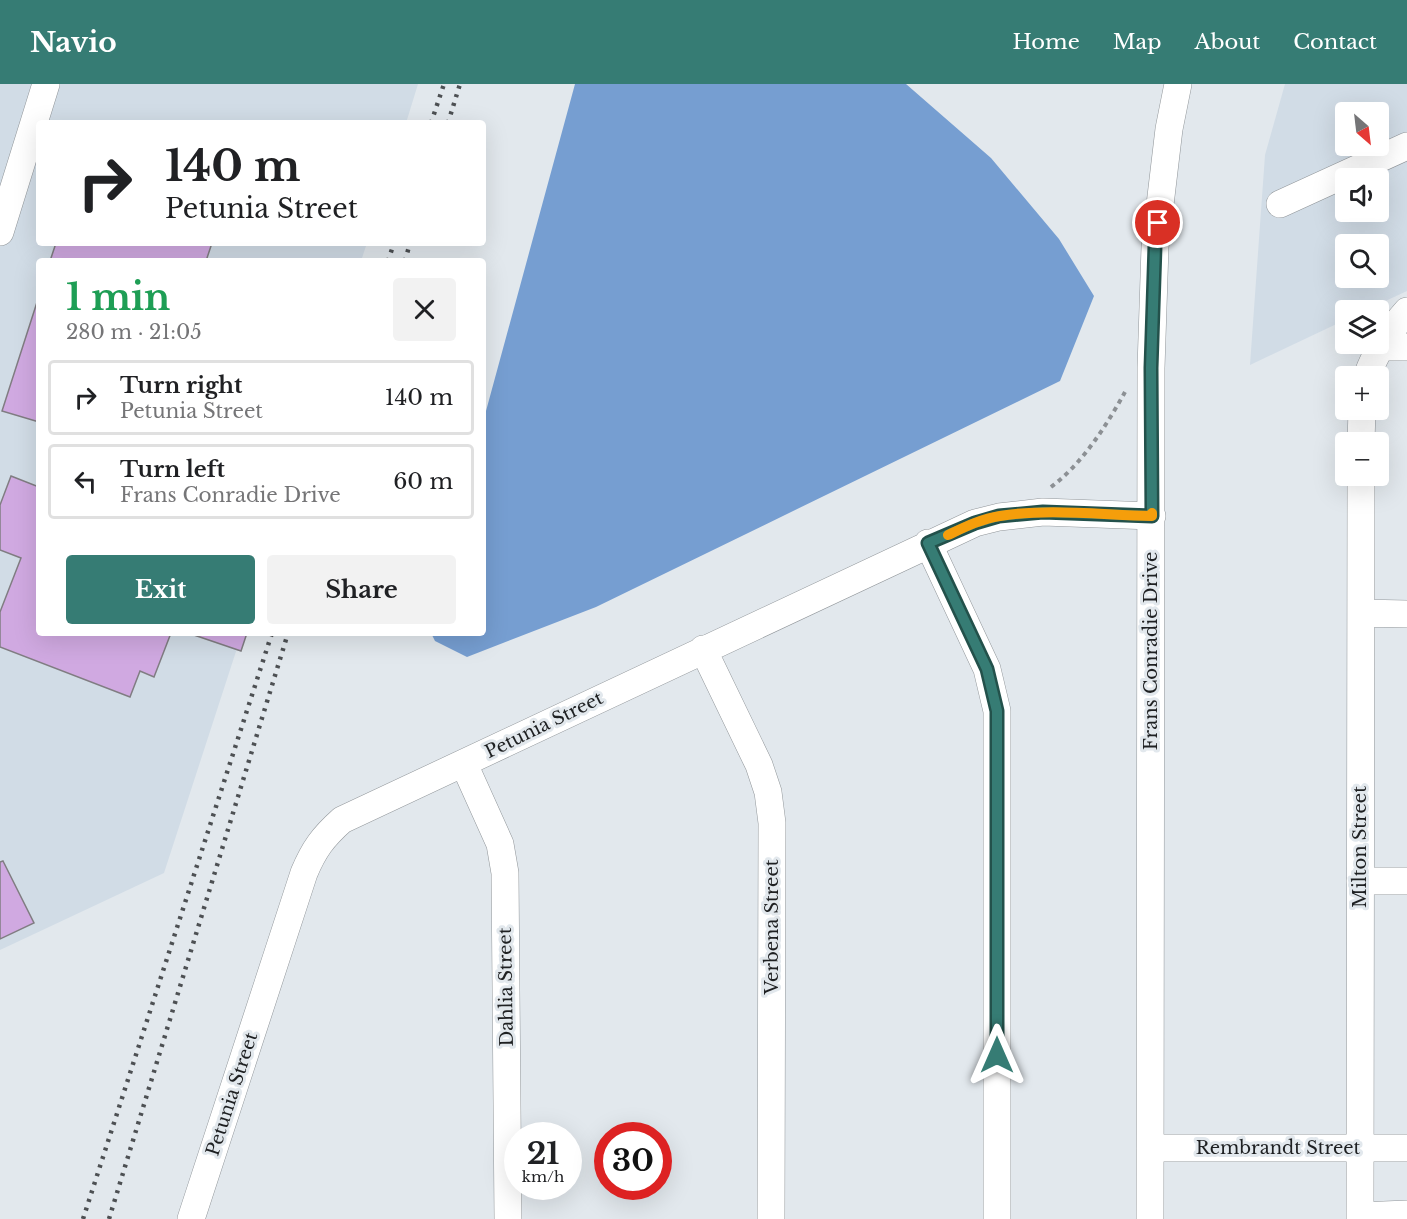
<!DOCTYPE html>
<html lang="en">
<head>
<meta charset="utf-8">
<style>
  body { margin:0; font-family:"Libre Baskerville",serif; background:#f2f2f2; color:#202124; height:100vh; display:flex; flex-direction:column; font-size:22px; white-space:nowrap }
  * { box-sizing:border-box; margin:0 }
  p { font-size:20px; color:#757577 }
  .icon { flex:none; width:33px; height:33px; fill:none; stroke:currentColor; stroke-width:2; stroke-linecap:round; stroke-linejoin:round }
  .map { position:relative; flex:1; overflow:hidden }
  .drawer { position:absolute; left:36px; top:174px; width:450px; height:378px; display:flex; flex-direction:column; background:#fff; border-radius:6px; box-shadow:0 6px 24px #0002 }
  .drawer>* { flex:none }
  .banner { position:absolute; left:36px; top:36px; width:450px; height:126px; border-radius:6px; box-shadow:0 6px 24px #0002; background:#fff; color:#202124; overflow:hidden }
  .needle { width:39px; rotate:152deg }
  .buttons { position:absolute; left:1335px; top:18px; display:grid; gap:12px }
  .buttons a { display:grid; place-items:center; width:54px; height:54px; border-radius:6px; background:#fff; box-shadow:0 6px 24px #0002; font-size:30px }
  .speed { position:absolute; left:504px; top:1038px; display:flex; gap:12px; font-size:30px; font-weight:700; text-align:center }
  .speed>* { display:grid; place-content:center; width:78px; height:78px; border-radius:50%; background:#fff; box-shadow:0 6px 24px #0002; line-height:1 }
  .speed small { font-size:15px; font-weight:400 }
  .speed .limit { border:9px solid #d22; background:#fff; color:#111 }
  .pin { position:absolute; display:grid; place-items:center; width:51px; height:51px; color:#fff; margin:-26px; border:3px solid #fff; border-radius:50%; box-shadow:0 2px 6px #0007 }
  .me { position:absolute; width:66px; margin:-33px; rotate:0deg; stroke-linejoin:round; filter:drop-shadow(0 0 4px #0008) }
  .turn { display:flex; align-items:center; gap:21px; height:126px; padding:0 30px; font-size:27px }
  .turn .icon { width:78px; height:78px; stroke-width:2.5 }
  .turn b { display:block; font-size:42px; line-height:51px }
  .round { display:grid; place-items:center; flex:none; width:63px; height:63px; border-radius:6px; background:#f2f2f2 }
  .headline { display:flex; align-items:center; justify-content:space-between; height:102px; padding:0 30px }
  h1 { font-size:36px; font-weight:700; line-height:45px; color:#1e9e55 }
  .cta { display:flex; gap:12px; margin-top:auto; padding:12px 30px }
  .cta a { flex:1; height:69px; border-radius:6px; background:#367c74; color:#fff; font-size:24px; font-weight:700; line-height:69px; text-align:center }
  .cta a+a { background:#f2f2f2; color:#202124 }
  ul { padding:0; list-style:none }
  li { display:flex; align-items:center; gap:18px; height:75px; margin:0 12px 9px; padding:0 18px; border:3px solid #e0e0e0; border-radius:6px }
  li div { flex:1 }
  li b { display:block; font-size:22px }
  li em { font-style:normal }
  header { display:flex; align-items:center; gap:36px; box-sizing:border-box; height:84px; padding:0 30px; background:#367c74; color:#fff }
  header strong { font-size:28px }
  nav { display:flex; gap:33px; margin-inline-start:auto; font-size:21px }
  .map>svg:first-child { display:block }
  .built { fill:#d1dce6; fill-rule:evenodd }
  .water { fill:#769ed1 }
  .building { fill:#d0a9e1; stroke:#807d82; stroke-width:1.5 }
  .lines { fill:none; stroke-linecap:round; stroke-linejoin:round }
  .minor-casing { stroke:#91969a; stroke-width:28 }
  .path { stroke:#8c9094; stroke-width:4; stroke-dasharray:4.5 4.5; stroke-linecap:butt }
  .minor { stroke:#fff; stroke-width:27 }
  .rail { stroke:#4d5053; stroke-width:4.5; stroke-dasharray:3 6; stroke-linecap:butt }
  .route-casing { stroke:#23514b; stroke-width:15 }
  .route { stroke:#367c74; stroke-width:10 }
  .slow { stroke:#f59e0b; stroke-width:10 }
  .labels { text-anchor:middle; stroke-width:6; stroke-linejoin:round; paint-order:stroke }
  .street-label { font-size:18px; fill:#1e2022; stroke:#e2e8ed }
</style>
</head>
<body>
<header>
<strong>Navio</strong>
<nav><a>Home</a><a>Map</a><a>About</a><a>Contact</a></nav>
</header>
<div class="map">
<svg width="1407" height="1135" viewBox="0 0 1407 1135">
  <rect width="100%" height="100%" fill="#e2e8ed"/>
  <path class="built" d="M0,0H418L406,39H39V159H367L361,177H39V549H242L164,789L0,866Z
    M1285,0H1407V207L1366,226H1346L1345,236L1250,281L1265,71ZM1346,28H1378V62H1346ZM1346,94H1378V128H1346ZM1346,160H1378V194H1346Z"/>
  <path class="water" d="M575,0H906L991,74L1059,155L1094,212L1060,297L596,523L467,573L435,557L431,549H483V338Z"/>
  <path class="building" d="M56,159H212L206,177H50Z
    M39,212V338L2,327Z
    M11,392L39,403V549H171L154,593L140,587L130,613L0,563V528L21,474L0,466V421Z
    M195,549H247L241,567L194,551Z
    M3,777L34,839L0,855V778Z"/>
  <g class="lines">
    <g class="minor-casing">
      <path id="minor" d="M1280,120L1407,62
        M0,148L46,0
        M1379,263H1407
        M1367,292C1376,267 1389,247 1407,227
        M1361,358L1362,326
        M928,459L987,585L997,627V1135
        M1361,529L1407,530
        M703,565L759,681L768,708L772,739L771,1135
        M464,680L500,760L505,789L508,1135
        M1360,797H1407
        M1150,1064H1407
        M1360,1132L1407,1130
        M191,1135L304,789C314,765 323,753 342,736L975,439L999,433L1043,428L1152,432
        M1150,1135L1151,284L1155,163L1169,45L1178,0
        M1360,1135L1361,392"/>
    </g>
    <path class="path" d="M1051,403C1083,379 1106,342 1125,308"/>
    <use href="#minor" class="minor"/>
    <path class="rail" d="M431,39L444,0
      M448,39L460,0
      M388,177L394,159
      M405,177L410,159
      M83,1135L272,549
      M109,1135L288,549"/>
  </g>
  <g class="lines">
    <g class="route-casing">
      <path id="route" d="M997,971V627L987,585L928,459L975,439L999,432L1043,428L1152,432L1151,284L1155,162L1158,139"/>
    </g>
    <use href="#route" class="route"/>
    <path class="slow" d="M948,451C965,443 981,435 1000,432C1048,424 1102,431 1152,432V429"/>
  </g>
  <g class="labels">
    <g class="street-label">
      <text transform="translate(1151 567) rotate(-90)" y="6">Frans Conradie Drive</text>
      <text transform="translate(544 641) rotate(-26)" y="6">Petunia Street</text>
      <text transform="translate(1360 763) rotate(-90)" y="6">Milton Street</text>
      <text transform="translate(772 843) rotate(-90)" y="6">Verbena Street</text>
      <text transform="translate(506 903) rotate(-91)" y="6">Dahlia Street</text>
      <text transform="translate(232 1010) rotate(-72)" y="6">Petunia Street</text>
      <text x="1278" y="1070">Rembrandt Street</text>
    </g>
  </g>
</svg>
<div class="buttons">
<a><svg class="needle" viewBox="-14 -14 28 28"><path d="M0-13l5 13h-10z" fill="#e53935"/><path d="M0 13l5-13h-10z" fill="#757577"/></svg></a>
<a><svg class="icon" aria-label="sound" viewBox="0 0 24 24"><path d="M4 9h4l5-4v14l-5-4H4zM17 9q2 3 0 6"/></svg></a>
<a><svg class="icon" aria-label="search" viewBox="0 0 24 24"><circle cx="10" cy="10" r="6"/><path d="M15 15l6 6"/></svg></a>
<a><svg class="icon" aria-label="layers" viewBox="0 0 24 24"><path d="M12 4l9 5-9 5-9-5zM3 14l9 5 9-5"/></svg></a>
<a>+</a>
<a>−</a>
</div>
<div class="speed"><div>21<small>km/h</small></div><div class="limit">30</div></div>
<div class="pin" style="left:1158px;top:139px;background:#d93025"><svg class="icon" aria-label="arrive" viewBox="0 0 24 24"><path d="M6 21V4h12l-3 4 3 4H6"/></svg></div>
<svg class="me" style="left:997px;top:971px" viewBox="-20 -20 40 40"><path d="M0-17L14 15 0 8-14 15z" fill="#367c74" stroke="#fff" stroke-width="4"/></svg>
<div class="banner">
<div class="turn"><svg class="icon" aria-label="right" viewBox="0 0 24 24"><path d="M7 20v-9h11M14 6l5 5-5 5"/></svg><div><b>140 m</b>Petunia Street</div></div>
</div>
<section class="drawer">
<div class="headline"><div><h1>1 min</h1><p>280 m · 21:05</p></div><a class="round"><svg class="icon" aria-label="close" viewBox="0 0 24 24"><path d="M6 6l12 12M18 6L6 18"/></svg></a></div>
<ul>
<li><svg class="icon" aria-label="right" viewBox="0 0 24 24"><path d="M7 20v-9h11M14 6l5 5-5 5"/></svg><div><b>Turn right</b><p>Petunia Street</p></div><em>140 m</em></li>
<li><svg class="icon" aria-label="left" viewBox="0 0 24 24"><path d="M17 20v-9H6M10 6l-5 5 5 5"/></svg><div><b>Turn left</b><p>Frans Conradie Drive</p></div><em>60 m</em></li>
</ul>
<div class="cta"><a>Exit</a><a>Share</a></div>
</section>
</div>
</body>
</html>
